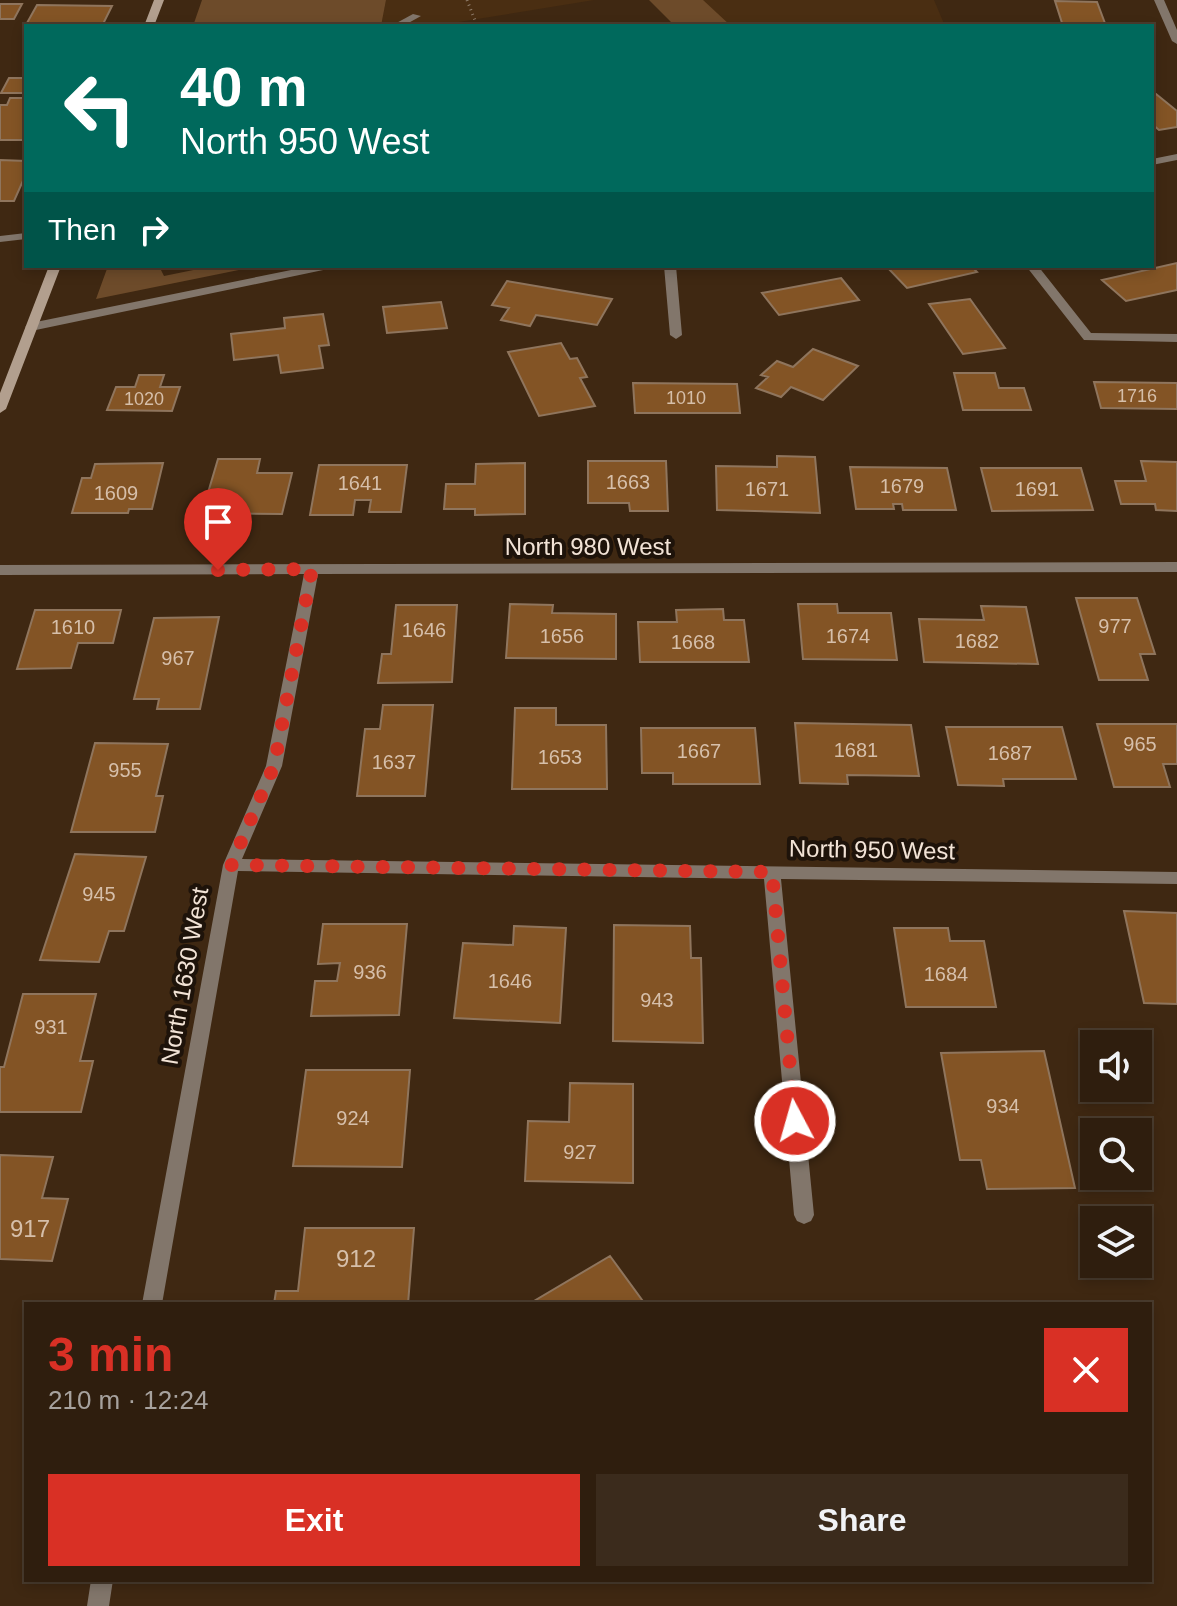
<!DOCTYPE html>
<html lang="en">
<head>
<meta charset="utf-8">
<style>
  body { margin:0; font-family:Helvetica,sans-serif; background:#3b2b1c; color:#f1f3f6; height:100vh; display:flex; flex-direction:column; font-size:30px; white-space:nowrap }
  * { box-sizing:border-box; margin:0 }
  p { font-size:26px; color:#a7a29e }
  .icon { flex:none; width:44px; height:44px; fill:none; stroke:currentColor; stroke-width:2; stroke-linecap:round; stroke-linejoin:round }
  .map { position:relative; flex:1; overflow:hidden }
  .side { position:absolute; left:24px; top:1302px; width:1128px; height:280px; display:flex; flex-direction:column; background:#2f1e0e; border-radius:0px; box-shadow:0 4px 12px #0003,0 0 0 2px #4a3c2e }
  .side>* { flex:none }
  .guide { position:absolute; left:24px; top:24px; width:1130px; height:244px; border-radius:0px; box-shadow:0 4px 12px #0003,0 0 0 2px #4a3c2e; background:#00695c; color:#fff; overflow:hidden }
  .fabs { position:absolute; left:1080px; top:1030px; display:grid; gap:16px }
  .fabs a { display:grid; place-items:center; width:72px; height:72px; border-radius:0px; background:#2f1e0e; box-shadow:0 4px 12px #0003,0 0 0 2px #4a3c2e; font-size:40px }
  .pin { position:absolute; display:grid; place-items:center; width:68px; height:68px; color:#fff; margin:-82px -34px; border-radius:50% 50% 50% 0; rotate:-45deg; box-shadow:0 0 8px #0007 }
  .pin .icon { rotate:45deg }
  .me { position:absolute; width:88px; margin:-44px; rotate:354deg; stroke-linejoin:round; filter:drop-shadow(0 0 6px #0008) }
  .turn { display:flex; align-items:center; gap:28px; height:168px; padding:0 24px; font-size:36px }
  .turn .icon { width:104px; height:104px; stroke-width:2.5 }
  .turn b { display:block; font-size:56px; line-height:68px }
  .then { display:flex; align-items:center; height:76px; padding:0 24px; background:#0003; gap:16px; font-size:30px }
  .round { display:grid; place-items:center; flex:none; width:84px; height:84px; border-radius:0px; background:#3b2b1c }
  .head { display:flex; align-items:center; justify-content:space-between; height:136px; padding:0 24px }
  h1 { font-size:48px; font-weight:700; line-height:60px; color:#d93025 }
  .cta { display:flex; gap:16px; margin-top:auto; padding:16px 24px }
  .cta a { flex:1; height:92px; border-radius:0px; background:#d93025; color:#fff; font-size:32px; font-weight:700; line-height:92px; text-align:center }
  .cta a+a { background:#3b2b1c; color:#f1f3f6 }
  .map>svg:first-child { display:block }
  .built { fill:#4a2e12 }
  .green { fill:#6d4b2a }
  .building { fill:#835425; stroke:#8f755d; stroke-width:2 }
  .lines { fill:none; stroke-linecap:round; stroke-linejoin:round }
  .path { stroke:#8f7c6a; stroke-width:3; stroke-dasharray:1 4; stroke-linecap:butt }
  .service { fill:#82766b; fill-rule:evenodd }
  .minor { fill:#82766b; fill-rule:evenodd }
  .secondary { fill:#b29f8e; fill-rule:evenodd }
  .route { stroke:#d93025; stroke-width:14; stroke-dasharray:0 25.2 }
  .labels { text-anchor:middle; stroke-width:8; stroke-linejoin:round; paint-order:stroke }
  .far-number-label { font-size:18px; fill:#d6bfaa }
  .number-label { font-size:20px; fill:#d6bfaa }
  .street-label { font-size:24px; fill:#f2e3d6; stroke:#1e130a }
  .near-number-label { font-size:24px; fill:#d6bfaa }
</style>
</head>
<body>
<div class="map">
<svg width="1177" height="1606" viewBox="0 0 1177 1606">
  <rect width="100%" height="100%" fill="#3f2812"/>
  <path class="built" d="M386,0H594L434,26H381Z
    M700,0H934L945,26H729Z"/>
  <path class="green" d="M202,0H386L381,26H193Z
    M649,0H703L731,26H675Z
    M108,266H159L164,276L213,266H259L96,299Z"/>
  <path class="building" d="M1055,1L1097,2L1106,26H1063Z
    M0,4H22L14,19H0Z
    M37,5L112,6L103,24L27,23Z
    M9,78H26V93H1Z
    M1152,94H1156L1177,111V127L1159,130L1152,124Z
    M10,98H26V140H0V105H7Z
    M0,160L26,161V174L14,201H0Z
    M1177,263V290L1126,301L1102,280Z
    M886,266H971L977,272L907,288Z
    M841,278L859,300L779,315L762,293Z
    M507,281L612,299L597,325L536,315L530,326L501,320L509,308L492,305Z
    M970,299L1005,348L963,354L929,304Z
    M441,302L447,328L387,333L383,307Z
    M323,314L329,345L319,346L323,368L281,373L278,355L234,360L231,334L285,328L284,318Z
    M561,343L570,359L577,358L587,377L580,378L595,406L539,416L508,352Z
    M813,349L858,366L823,400L791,387L781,397L756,388L768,377L761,375L777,361L793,367Z
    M954,373H995L999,388H1024L1031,410H963Z
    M139,375H164L160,387H180L172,411L107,410L116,387H135Z
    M1094,382L1177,383V409L1101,408Z
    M633,383L737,384L740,413H635Z
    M777,456L815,457L820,513L717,510L716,466L777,467Z
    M218,459H260L257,473H292L282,514L202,513Z
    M588,461H666L668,511H630L629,503H588Z
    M1141,461L1177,462V511L1156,510L1155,504H1121L1115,481H1146Z
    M163,463L152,509H129L128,513H72L82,478H91L95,464Z
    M525,463V514L475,515V509H444L446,484H475L476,464Z
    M319,465H407L401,512H369L371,500H355L353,515H310Z
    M850,467L947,468L956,510H903L902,504H893L894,509H856Z
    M981,468H1081L1093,510L992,511Z
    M1076,598H1137L1155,654H1140L1148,680H1099Z
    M510,604L553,605L552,613L616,614V659L506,658Z
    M798,604H837L838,613H891L897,660L803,659Z
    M396,605H457L452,682L378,683L382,654H391Z
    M981,606L1026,607L1038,664L924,662L919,619L984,620Z
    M723,609L724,620H744L749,662H640L638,622H677L676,610Z
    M35,610H121L113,643H78L71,668L17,669Z
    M219,617L200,709H157L159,699H134L154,618Z
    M383,705H433L425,796H357L365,729H380Z
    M515,708H556V725H606L607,789H512Z
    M795,723L911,725L919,776L847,775L848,784L800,783Z
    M1097,724H1177V764H1163L1170,787H1114Z
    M946,727H1062L1076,779H1003L1004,786L958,785Z
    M641,728H755L760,784H673V773H642Z
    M95,743L168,744L156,796H163L155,832H71Z
    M75,854L146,857L124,931H109L99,962L40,960Z
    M1124,911L1177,913V1004L1144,1003Z
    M323,924H407L399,1015L311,1016L315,981H337L340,963L318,964Z
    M614,925L690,926L691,958H701L703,1043L613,1041Z
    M514,926L566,928L560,1023L454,1018L463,943L513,945Z
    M894,928H948L950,941H984L996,1007H906Z
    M23,994H96L80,1061H93L81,1112H0V1067H4Z
    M1044,1051L1075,1188L987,1189L981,1160H960L941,1053Z
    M306,1070H410L402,1167L293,1166Z
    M570,1083L633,1084V1183L525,1181L528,1121L569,1122Z
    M0,1155L53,1157L42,1198L68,1199L52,1261L0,1259Z
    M305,1228H414L408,1304H274L276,1291H298Z
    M610,1256L645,1304H529Z"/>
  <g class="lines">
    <path class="path" d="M467,0L476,23"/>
    <path class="service" d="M413,14L421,16L403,26H391Z"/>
    <path class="minor" d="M1154,0H1164L1177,30V44L1172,41Z
      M1177,154V160L1152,165V159Z
      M26,233V239L0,242V236Z
      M311,266H334L328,269L31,331L25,327L31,323Z
      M664,266H676L682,335L676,339L670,335Z
      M1026,266H1038L1091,333L1177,334V342L1084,340Z
      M1177,562V572L318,574L282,766L242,859L1177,872V884L781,879L814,1215L811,1221L804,1224L797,1221L794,1215L764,879L238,871L162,1304H142L223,865L266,766L304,574L0,575V565Z
      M91,1580H113L109,1606H87Z"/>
    <path class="secondary" d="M154,0H164L154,26H144Z
      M49,266H61L6,409L0,413V393Z"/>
  </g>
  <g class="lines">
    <path class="route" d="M218,570L312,569L274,766L231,865L772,872L795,1121"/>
  </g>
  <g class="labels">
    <g class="far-number-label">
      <text x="1137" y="402">1716</text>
      <text x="686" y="404">1010</text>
      <text x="144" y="405">1020</text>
    </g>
    <g class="number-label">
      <text x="628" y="489">1663</text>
      <text x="360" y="490">1641</text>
      <text x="902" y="493">1679</text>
      <text x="767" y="496">1671</text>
      <text x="1037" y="496">1691</text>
      <text x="116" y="500">1609</text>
      <text x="1115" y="633">977</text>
      <text x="73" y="634">1610</text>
      <text x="424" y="637">1646</text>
      <text x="562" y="643">1656</text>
      <text x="848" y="643">1674</text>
      <text x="977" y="648">1682</text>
      <text x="693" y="649">1668</text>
      <text x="178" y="665">967</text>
      <text x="1140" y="751">965</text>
      <text x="856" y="757">1681</text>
      <text x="699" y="758">1667</text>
      <text x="1010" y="760">1687</text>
      <text x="560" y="764">1653</text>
      <text x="394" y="769">1637</text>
      <text x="125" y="777">955</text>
      <text x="99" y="901">945</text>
      <text x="370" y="979">936</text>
      <text x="946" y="981">1684</text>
      <text x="510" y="988">1646</text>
      <text x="657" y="1007">943</text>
      <text x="51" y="1034">931</text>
      <text x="1003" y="1113">934</text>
      <text x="353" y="1125">924</text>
      <text x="580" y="1159">927</text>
    </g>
    <g class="street-label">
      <text x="588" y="555">North 980 West</text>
      <text transform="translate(872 850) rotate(1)" y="8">North 950 West</text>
      <text transform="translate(185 976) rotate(-80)" y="8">North 1630 West</text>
    </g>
    <g class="near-number-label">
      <text x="30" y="1237">917</text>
      <text x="356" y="1267">912</text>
    </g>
  </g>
</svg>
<div class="fabs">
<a><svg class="icon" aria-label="sound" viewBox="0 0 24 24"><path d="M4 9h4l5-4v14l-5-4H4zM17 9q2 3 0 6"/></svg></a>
<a><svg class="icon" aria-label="search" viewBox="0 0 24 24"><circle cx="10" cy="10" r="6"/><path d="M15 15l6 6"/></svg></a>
<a><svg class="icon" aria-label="layers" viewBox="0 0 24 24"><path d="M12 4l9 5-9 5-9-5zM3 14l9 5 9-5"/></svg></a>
</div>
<div class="pin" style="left:218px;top:570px;background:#d93025"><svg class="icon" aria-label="arrive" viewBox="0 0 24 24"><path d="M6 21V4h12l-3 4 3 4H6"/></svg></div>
<svg class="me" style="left:795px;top:1121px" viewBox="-20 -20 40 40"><circle r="17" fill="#d93025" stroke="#fff" stroke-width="3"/><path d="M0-11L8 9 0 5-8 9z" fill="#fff"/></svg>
<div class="guide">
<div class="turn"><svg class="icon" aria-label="left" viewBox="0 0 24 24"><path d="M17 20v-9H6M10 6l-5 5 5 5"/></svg><div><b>40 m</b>North 950 West</div></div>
<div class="then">Then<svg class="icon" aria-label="right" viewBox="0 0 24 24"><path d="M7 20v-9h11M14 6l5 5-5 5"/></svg></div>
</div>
<section class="side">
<div class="head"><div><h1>3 min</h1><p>210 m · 12:24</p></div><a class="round" style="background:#d93025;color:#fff"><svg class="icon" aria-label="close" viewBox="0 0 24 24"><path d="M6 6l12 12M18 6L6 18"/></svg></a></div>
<div class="cta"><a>Exit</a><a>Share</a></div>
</section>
</div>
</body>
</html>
